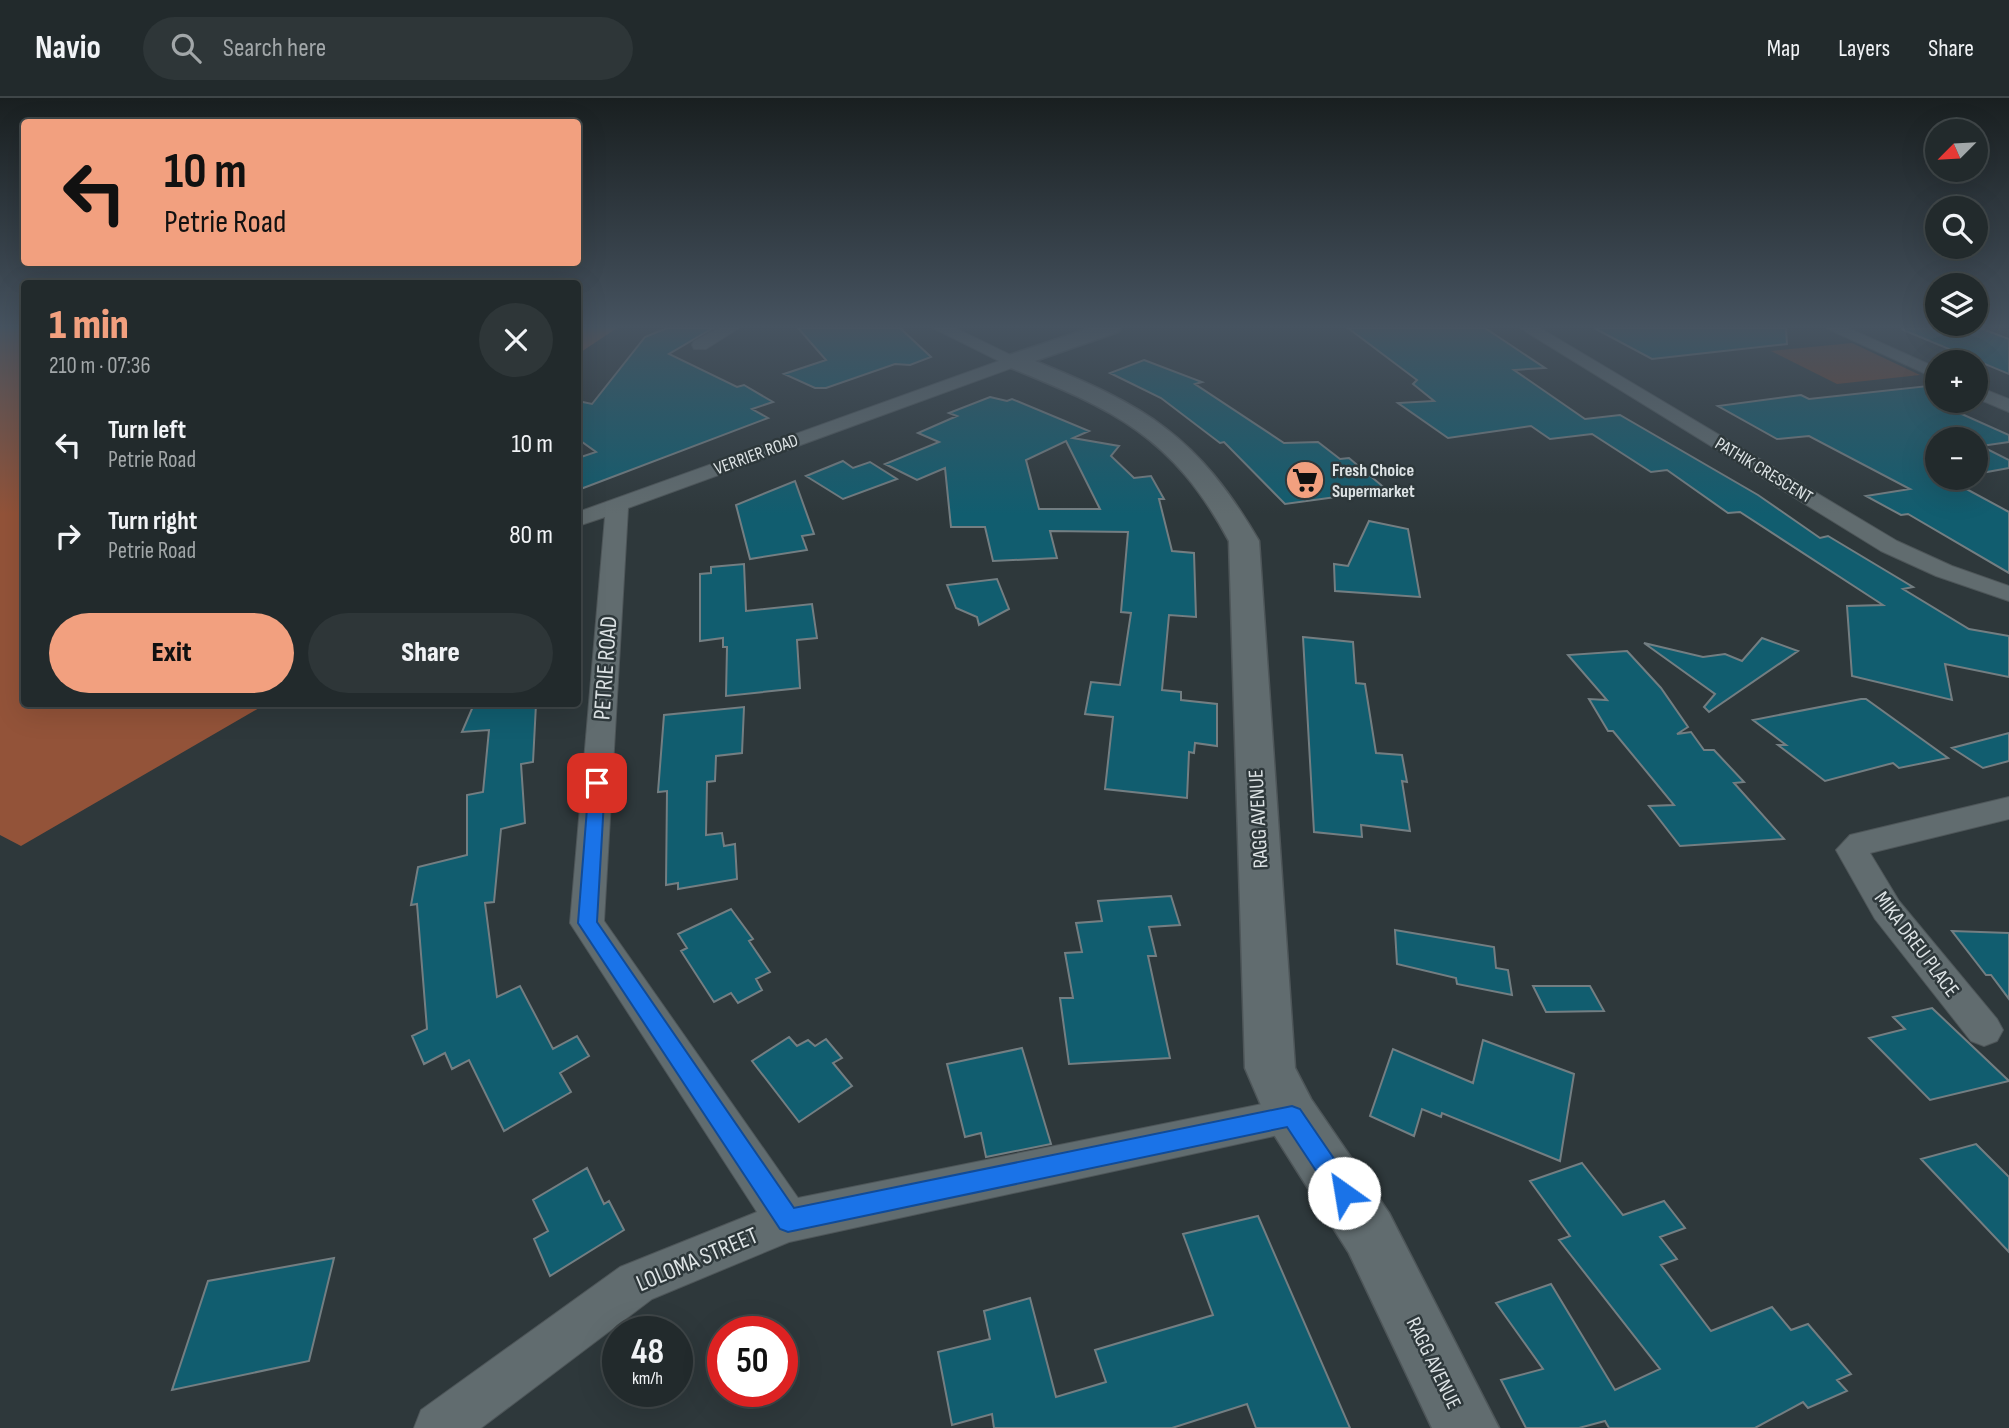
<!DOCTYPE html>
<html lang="en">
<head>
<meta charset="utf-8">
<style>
  body { margin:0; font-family:"Sofia Sans Condensed",sans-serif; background:#2e3638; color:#f1f3f6; height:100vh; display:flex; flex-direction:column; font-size:26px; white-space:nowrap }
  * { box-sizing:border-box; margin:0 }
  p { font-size:23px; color:#a2a7a9 }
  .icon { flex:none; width:38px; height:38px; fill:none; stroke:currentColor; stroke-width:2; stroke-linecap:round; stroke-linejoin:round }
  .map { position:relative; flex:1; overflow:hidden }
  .sheet { position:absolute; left:21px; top:182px; width:560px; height:427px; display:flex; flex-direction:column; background:#222a2c; border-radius:7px; box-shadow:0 7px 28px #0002,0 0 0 2px #3f4648 }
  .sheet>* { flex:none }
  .hud { position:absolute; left:21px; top:21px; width:560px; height:147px; border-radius:7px; box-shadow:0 7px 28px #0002,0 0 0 2px #3f4648; background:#f2a07f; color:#111; overflow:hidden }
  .needle { width:46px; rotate:246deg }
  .buttons { position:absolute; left:1925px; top:21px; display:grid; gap:14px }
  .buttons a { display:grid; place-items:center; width:63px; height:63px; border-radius:50%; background:#222a2c; box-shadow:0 7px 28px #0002,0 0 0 2px #3f4648; font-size:35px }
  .speed { position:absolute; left:602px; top:1218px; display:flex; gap:14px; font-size:35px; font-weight:700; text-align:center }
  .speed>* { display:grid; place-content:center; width:91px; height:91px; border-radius:50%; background:#222a2c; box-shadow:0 7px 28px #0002,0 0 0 2px #3f4648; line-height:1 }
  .speed small { font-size:18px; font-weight:400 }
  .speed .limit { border:10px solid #d22; background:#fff; color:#111 }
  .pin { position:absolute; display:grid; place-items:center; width:60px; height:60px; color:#fff; margin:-30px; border-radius:14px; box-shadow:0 4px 10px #0006 }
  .me { position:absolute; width:77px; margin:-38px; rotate:328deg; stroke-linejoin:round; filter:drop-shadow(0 0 5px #0008) }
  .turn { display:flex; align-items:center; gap:24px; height:147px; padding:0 28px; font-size:32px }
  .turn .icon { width:91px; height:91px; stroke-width:2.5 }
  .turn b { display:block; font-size:49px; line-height:60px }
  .round { display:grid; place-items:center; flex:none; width:74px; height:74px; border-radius:37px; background:#2e3638 }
  .headline { display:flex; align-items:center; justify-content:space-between; height:119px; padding:0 28px }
  h1 { font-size:42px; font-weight:800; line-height:52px; color:#f2a07f }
  .button { display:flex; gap:14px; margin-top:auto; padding:14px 28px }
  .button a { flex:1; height:80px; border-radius:42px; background:#f2a07f; color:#111; font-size:28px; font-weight:800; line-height:80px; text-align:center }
  .button a+a { background:#2e3638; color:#f1f3f6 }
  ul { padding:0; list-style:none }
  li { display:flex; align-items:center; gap:21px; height:91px; padding:0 28px }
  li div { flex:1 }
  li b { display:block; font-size:26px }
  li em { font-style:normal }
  header { display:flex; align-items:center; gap:42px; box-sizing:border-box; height:98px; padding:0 35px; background:#222a2c; border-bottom:2px solid #3f4648 }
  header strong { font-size:33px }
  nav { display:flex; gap:38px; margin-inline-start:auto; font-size:24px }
  .search { width:490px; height:63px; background:#2e3638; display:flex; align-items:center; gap:18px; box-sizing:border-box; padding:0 24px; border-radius:38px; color:#a2a7a9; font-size:26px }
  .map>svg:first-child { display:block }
  .green { fill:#6e412f }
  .forest { fill:#935339 }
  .building { fill:#115d6f; stroke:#737e82; stroke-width:2; fill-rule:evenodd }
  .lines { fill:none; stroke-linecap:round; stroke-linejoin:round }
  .street-casing { stroke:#4e5659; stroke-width:2 }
  .secondary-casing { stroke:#4e5659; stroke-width:3 }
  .street { fill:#616c6f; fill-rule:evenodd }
  .secondary { fill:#616c6f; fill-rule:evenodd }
  .route { fill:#1a73e8; stroke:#114b97; stroke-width:2 }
  .labels { text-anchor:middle; stroke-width:5; stroke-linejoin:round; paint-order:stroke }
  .far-street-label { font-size:18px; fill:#dde3e5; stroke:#2e383b }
  .far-poi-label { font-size:18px; font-weight:bold; fill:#dde3e5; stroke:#2e383b; text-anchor:start }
  .street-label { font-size:21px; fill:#dde3e5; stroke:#2e383b }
  .near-street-label { font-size:24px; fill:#dde3e5; stroke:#2e383b }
</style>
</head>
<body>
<header>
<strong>Navio</strong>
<div class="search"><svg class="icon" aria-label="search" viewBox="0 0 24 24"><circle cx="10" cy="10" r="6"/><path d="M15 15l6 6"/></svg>Search here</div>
<nav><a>Map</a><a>Layers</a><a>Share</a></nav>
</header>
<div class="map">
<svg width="2009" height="1330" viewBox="0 0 2009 1330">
  <rect width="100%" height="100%" fill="#2e383b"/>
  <path class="green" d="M1852,245L1920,277L1837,286L1771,253Z"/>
  <path class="forest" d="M0,230H24V606H266L21,748L0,737Z
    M578,230H617L578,256Z"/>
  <path class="building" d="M667,230H713L669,256L737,289L744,287L773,304L752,311L768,320L578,392V360L596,354L578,341V303L592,306L645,239Z
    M798,230H900L931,259L910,267L895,266L826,290H815L784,276L826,262Z
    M1348,230H1485L1545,270L1514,272L1585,321L1620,317L1758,397L1820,440L1828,438L1913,489L1903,491L1969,531L2009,538V579L1945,566L1952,602L1852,578L1847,508L1883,507L1740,414L1728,415L1667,372L1651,374L1592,336L1550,341L1531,328L1448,340L1398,305L1434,303L1413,286L1417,282Z
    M1594,230H1786L1787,246L1652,261Z
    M1980,230L2009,241V276L1901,231Z
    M1144,262L1202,284L1195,286L1284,345L1318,344L1340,361L1349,360L1387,392L1285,406L1224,344L1220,345L1161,300L1110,275Z
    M1937,287V305L2009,337V344L1981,348L2009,362V370L1976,376V341H1937V380H1951H1946L2009,414V475L1908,416L1901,417L1866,398L1910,391L1809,338L1777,341L1718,308L1801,297L1809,301Z
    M990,299L1007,303L1012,301L1089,333L1073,340L1119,348L1111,358L1134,380L1151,378L1164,401H1159L1172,453L1194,455L1196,519L1169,517L1162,592L1181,594V602L1217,606V648L1195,645L1194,655L1189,654L1187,700L1105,691L1113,619L1085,616L1091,584L1120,587L1131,515L1121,514L1128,434L1050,433L1057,460L993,463L985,429H951L945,370L917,382L885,366L939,344L918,335L957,318L949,315ZM1066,343L1100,411H1039L1026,362Z
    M843,363L853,370L870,364L897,381L843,401L806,378Z
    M795,383L814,436L802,438L807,452L750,461L736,407Z
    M1369,423L1408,431L1420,499L1335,493L1334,466L1348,468Z
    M744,466L746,513L812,506L817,540L797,542L800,590L726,598L727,549H723V540L700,543V476L711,475V469Z
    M997,481L1009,511L979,527L977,519L956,510L947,487Z
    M1303,539L1353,544L1356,585L1365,586L1376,655L1402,657L1407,684L1402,683L1410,733L1361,727L1362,739L1314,734Z
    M1762,540L1798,553L1709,614L1704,609L1715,596L1644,545L1703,559L1725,556L1742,563Z
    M1627,553L1661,590L1688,629L1677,636L1691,634L1704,652H1714L1744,684L1734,685L1784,741L1680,748L1649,708L1674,707L1613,633H1608L1589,601L1607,602L1568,557Z
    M1861,601H1866L1948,660L1899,670L1893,665L1825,683L1778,647H1786L1753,622Z
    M474,606H536L533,664L521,666L525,725L501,731L494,804L485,805L497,899L520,888L553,951L577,938L589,958L560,975L571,994L504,1033L469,962L452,971L445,955L424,966L412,938L427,931L417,806L411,807L418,769L467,757V697L483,694L489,632L462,634Z
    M744,609L742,655L716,658L715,683L707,684L706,737L722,735L724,748L735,746L737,781L678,791V785L666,787L667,693L658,694L664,617Z
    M2009,635V663L1983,670L1952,650Z
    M1171,798L1180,827L1149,829L1156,858H1148L1170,960L1069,966L1060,900H1073L1065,855L1082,854L1076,825L1102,823L1098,803Z
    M731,811L753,841L749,843L770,874L756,881L762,892L738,905L731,895L714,904L681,853L687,850L678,836Z
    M1395,832L1494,849L1496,870L1508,872L1512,897L1457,886L1456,880L1397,866Z
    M1952,833L2009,835V901L1991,877H1986Z
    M1533,888H1590L1604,913L1546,914Z
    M1932,910L2009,983L1930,1002L1869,940L1905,931L1893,919Z
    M789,939L797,948L808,942L815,948L826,941L842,960L833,965L852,988L799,1024L752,963Z
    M1483,942L1574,976L1560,1063L1442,1015L1441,1019L1422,1011L1414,1038L1370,1018L1393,951L1473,985Z
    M1022,950L1051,1046L986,1059L981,1035L965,1039L947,966Z
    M1976,1046L2009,1079V1154L1921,1061Z
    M1582,1065L1623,1117L1664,1103L1685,1130L1660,1139L1677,1161L1661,1167L1711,1233L1772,1209L1791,1232L1808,1226L1851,1276L1837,1282L1847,1293L1808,1310L1803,1304L1755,1330H1609L1605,1323L1579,1330H1526L1501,1282L1543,1271L1496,1205L1551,1186L1615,1292L1660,1271L1559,1142L1570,1138L1530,1083Z
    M587,1070L604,1106L609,1103L624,1132L550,1178L534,1141L548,1133L533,1102Z
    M1258,1118L1350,1330H1256L1247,1306L1172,1330H994L992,1316L952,1327L938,1254L990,1241L984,1213L1030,1200L1056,1299L1106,1284L1095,1252L1213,1217L1183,1136Z
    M334,1160L309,1263L172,1292L208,1183Z"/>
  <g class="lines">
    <g class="street-casing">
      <path id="street" d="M719,230H739L706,251H694L692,247L694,243Z
        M933,230H955L1023,263L1020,267L628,410L604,823L798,1100L1292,1000L1306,1005L1312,1018L1306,1031L789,1144L652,1201L481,1330H414L421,1312L620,1169L757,1114L570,825L605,419L578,428V414L999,263Z
        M1520,230H1540L1897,443L1952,468L2009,488V503L1936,478L1881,453Z
        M1826,230H1848L1937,270V281Z
        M1976,288L2009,301V314L1976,300Z
        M2009,699V721L1870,755L1899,803L1997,921L2003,932L1997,943L1984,948L1971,943L1875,821L1836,752L1850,737Z"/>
    </g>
    <g class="secondary-casing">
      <path id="secondary" d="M1090,230H1121L1118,234L1035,263C1146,308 1197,337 1259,443L1295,970L1311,1001L1389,1115L1499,1330H1432L1349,1155L1273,1035L1245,970L1229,443C1172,337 1114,312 1006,268L1003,263L1006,258Z"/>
    </g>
    <use href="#street" class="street"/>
    <use href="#secondary" class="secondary"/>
  </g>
  <linearGradient id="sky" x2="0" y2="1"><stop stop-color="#191f20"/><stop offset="0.55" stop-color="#465360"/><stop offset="1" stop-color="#465360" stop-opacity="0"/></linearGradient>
  <rect width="2009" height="416" fill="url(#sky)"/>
  <path class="route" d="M597,680L605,685L597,824L794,1110L1292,1008L1300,1011L1352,1087L1356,1095L1352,1103L1344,1106L1336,1103L1287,1029L788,1134L780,1131L578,825L589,685Z"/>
  <defs>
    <g id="supermarket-disc" transform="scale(2.0125)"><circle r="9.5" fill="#f2a07f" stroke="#2e383b"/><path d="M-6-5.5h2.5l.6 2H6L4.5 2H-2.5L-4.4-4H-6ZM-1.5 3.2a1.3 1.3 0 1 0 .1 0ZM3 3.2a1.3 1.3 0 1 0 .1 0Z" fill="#111"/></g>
  </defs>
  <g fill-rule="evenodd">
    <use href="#supermarket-disc" x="1305" y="382"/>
  </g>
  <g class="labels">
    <g class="far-street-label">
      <text transform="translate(756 356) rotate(-20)" y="6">VERRIER ROAD</text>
      <text transform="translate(1764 372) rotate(31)" y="6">PATHIK CRESCENT</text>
    </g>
    <g class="far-poi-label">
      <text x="1332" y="378">Fresh Choice<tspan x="1332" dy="21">Supermarket</tspan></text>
    </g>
    <g class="street-label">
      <text transform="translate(1258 721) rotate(-93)" y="7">RAGG AVENUE</text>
      <text transform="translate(1917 846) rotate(53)" y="7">MIKA DREU PLACE</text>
      <text transform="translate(1434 1265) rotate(64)" y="7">RAGG AVENUE</text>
    </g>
    <g class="near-street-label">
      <text transform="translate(605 570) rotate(-86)" y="8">PETRIE ROAD</text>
      <text transform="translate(697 1161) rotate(-23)" y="8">LOLOMA STREET</text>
    </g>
  </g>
</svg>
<div class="buttons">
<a><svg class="needle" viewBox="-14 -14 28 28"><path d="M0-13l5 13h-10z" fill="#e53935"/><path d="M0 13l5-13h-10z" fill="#a2a7a9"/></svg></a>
<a><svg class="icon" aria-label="search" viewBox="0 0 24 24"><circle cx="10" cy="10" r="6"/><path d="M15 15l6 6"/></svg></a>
<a><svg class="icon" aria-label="layers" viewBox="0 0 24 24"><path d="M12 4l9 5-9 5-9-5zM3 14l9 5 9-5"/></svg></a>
<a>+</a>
<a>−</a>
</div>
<div class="speed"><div>48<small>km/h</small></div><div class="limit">50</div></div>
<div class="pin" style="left:597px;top:685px;background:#d93025"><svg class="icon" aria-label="arrive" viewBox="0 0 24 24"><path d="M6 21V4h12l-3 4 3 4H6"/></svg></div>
<svg class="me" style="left:1344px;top:1095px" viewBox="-20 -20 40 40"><circle r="19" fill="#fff"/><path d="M0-13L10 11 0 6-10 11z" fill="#1a73e8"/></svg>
<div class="hud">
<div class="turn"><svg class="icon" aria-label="left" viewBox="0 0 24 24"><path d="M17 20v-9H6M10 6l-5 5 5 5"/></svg><div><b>10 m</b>Petrie Road</div></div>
</div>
<section class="sheet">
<div class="headline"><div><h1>1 min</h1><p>210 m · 07:36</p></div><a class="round"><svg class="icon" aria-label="close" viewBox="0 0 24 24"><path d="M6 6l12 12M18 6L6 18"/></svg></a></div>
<ul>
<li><svg class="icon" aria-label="left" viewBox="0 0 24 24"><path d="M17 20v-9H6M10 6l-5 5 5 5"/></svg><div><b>Turn left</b><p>Petrie Road</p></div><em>10 m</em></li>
<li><svg class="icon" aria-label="right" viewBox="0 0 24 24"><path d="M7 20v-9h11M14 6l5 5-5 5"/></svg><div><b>Turn right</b><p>Petrie Road</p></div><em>80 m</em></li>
</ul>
<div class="button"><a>Exit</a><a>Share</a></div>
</section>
</div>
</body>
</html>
